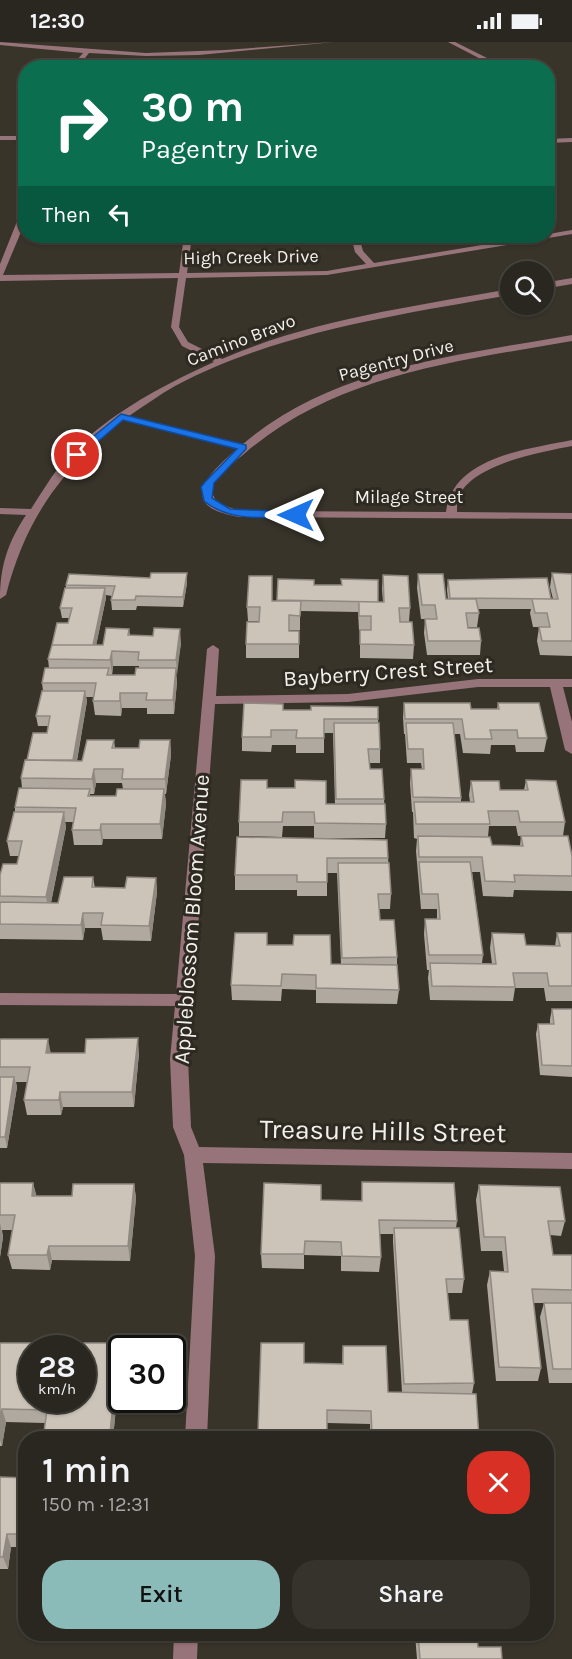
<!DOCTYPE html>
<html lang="en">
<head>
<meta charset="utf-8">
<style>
  body { margin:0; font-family:Karla,sans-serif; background:#36332d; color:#f1f3f6; height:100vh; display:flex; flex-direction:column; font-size:22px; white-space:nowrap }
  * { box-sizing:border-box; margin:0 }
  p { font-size:20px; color:#a5a5a5 }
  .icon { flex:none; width:33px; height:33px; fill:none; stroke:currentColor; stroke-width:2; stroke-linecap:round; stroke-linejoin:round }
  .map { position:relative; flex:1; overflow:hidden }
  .drawer { position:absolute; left:18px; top:1389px; width:536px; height:210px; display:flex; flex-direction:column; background:#2a2720; border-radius:24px; box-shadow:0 2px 4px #0004,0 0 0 2px #46443e }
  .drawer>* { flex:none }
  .banner { position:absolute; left:18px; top:18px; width:537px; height:183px; border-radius:24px; box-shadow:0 2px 4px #0004,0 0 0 2px #46443e; background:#0b6e4f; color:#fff; overflow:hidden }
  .fabs { position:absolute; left:500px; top:219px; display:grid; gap:12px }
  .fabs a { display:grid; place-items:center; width:54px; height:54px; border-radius:50%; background:#2a2720; box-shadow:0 2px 4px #0004,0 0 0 2px #46443e; font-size:30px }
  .speed { position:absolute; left:18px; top:1293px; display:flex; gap:12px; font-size:30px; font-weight:700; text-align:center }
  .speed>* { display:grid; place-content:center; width:78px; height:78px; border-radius:50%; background:#2a2720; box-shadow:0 2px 4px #0004,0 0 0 2px #46443e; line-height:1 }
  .speed small { font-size:15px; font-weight:400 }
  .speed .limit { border:3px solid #111; border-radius:9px; background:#fff; color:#111 }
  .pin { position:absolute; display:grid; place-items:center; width:51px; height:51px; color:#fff; margin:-26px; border:3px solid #fff; border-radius:50%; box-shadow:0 2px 6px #0007 }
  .me { position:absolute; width:66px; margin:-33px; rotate:270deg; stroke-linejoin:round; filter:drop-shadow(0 0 4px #0008) }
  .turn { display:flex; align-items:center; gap:21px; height:126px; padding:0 24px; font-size:27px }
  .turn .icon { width:78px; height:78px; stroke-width:2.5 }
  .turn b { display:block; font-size:42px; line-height:51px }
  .then { display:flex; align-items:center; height:57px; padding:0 24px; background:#0003; gap:12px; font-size:22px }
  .round { display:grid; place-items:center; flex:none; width:63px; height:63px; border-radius:24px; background:#36332d }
  .summary { display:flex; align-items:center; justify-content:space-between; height:102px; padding:0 24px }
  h1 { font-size:36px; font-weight:600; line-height:45px }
  .primary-button { display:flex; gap:12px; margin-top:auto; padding:12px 24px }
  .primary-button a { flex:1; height:69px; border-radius:24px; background:#8bbbb9; color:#111; font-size:24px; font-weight:600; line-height:69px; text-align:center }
  .primary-button a+a { background:#36332d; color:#f1f3f6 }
  .status { display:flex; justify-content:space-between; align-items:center; height:42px; padding:0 30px; background:#2a2720; direction:ltr }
  .status svg { height:16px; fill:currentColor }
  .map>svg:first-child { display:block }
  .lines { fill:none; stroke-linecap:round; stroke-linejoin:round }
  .minor { fill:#97747a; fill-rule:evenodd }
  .wall { fill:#afa99f; fill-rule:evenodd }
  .shaded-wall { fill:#8f8982 }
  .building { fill:#ccc4b9; stroke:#8f8982; stroke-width:1.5 }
  .route { fill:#1a73e8; stroke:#114b97; stroke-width:1.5 }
  .labels { text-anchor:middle; stroke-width:6; stroke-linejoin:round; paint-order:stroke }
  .far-street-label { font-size:18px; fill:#f3f1eb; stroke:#2e2a21 }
  .street-label { font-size:22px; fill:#f3f1eb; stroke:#2e2a21 }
  .near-street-label { font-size:27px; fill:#f3f1eb; stroke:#2e2a21 }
</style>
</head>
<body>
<div class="status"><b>12:30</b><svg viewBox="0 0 49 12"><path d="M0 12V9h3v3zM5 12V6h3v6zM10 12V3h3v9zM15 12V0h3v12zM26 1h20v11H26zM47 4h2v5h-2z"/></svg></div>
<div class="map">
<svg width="572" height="1617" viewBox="0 0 572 1617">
  <rect width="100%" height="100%" fill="#38342a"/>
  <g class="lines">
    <path class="minor" d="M0,0L146,11L225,8L334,0L199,13L146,14L89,11L77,26H70L83,11L0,3Z
      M448,0H455L507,26H498Z
      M0,94H26V98H0Z
      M572,96V100L548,101V97Z
      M26,165V178L3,233L179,231L184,194H192L187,231L327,229L366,222L355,210L351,194H359L363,209L374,221L572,188V192L327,233L186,236L179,285L188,300L222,317C310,278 416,264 510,247V253C397,273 277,290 175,344C159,353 144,364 129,374L243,402C333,325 460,313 572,293V299C457,319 335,333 244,412C232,422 215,434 211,449L217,461L240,469L446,470C452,415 528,407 572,398V404C541,410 471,422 458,456C457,460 457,466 457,470L572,471V477L240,475C177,465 205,434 237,407L122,378C112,385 103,395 94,403C48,447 22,491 6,553L0,557C0,524 8,500 26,473L0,472V466L31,467C40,453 49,438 59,425C98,377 159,345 214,320L182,304L171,285L178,236L0,239V222L22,167Z
      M572,236V242L543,247V241Z
      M213,603L219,607L216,654L348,652L478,637H572V645H563L572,680V712L565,708L550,645H478L348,660L215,662L188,1017L191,1085L199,1105L572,1111V1127L203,1121L215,1214L207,1396H185L195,1214L184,1113L173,1085L170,1017L175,964L0,963V951L176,952L207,607Z
      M174,1592H198L197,1617H173Z"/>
  </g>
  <path class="wall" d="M187,531V541L183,565L137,564L136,568H112L111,558L112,554L106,553V556L96,603H103L129,587L130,593L181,601L176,633L177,640L174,672H147V666H122L121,674L95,673L93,659L94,655H86L87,659L77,719H82L114,698L115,706H139L170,698L171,713L166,752H165L166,762L162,797H103L102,803H74L72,788L73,780H65L66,785L51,861H58L93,835L95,846H125L156,836L157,850L151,899L103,898L101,886H85L83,898L0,897V833L17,822L19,814H10L7,799L15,770V765L22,746L21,736L27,718L47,691L48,684H38L36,674L43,649L42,641L49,626L48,617L68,581L69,576H62L60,566L66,546V543L150,536ZM113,624H139V626L135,633H112ZM96,741H122L123,747L116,754H90V752H94Z
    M552,531L572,532V614L540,613L537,599L539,585H533L530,571L531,567H478L479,571L477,585H468L481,599L480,613H427L424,591L425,577H421L417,546L418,532L446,557H448L447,548L448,538L553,557L550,545Z
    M383,533L410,566L409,580L414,603L413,617L360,616V588H359L358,570L300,569V588H289V589H299V616H246V602L259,579H248L247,565L272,559H277L278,537L314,543L378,560H383L382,547Z
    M404,661L471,667H497L498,661L547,696L544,710H516L515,703H491L490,712L463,711L460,692H454L461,756V760H470L469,753L471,739L500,748H524L526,738L565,780L563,794L572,814V849L514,848L513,855L483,854L480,830H472L483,913L482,921L492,922L490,906L492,891L526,903L555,904L557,891H572V959H546L544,946H515L513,959L430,958L428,936L429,928H427L424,892L425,877H437V867H421L416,809L417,797L414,796L413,770H412L410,741L411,727H422L421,721H407L405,692H404L403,675ZM489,784H516L518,794H521L520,804L492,803L488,795Z
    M283,668L378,677L380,707V721H369L370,727L384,757L386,782L385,796H314V784H283L282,795L239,794V780L267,746L326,762H335L333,691H324V711H296V703H272L271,710L242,709V695Z
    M237,795L388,816L391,852L390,867H379L380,878L397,915V923L399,948L397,962L316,961V948L282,947L281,959L232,958L231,943L267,903L331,922H341L337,831H327V854H297V848H235V833Z
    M552,967H572V1035L540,1033L536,992L538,982H550V977Z
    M0,997L51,1011H139L134,1065H63L61,1073H27L24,1058L27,1040H16L17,1045L7,1106H0Z
    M362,1140L457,1179L456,1186L464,1237L462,1251H447L450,1278L474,1341L472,1352L479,1396H370V1382L327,1381V1396H258V1391L304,1321L342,1322L343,1304L388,1350H402L393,1200V1192H380L381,1215L379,1230L341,1229V1214L304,1213V1227L262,1226L261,1212L321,1158L362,1159Z
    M0,1141H33L36,1154H72L134,1142L136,1156L130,1219L52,1218L50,1228L12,1227L8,1213L13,1188H2L3,1195L0,1215Z
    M479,1143L565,1179L561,1194L550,1193L553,1213H572V1341H549L540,1275L544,1261H558H533L541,1326L538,1339H496L487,1243L490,1229H504L502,1209H481L476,1158Z
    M0,1301H35L36,1306H32V1358L121,1315L113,1396H45L44,1390L45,1381L6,1380L2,1404H0Z
    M0,1435L26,1436V1505H11L8,1527H0Z
    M415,1592H477L478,1605L502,1617H417Z"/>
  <path class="shaded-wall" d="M187,531V541L183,565V555Z
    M105,546L106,556L94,614L93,604Z
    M180,587L181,601L177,633L176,618Z
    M112,609L113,624L112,633L110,618Z
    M176,626L177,640L174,672L173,658Z
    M85,649L87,659L75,729L73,718Z
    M120,651L122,666L121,674L120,659Z
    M170,698L171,713L166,752L165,737Z
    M94,727L96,741L94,752L92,737Z
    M164,747L166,762L162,797L160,782Z
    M64,770L66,785L49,870L46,855Z
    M101,782L103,797L102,803L100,788Z
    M156,836L157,850L151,899L149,884Z
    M83,871L85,886L83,898L81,883Z
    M138,996L139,1011L134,1065L132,1050Z
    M48,997L51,1012L46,1011Z
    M14,1035L17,1045L7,1106L5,1095Z
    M60,1050L63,1065L61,1073L59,1058Z
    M33,1141L37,1155L32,1154Z
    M134,1142L136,1156L130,1219L128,1204Z
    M0,1181L3,1195L0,1215Z
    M49,1204L52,1218L50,1228L47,1213Z
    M119,1301L121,1315L113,1396H111L110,1391Z
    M2,1367L6,1380L2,1404L0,1398V1378Z
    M7,1492L11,1505L8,1527L3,1515Z"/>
  <path class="building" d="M151,531H187L183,555L136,554L135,558H111L115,544L66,543L69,532L150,536Z
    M552,531L572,532V599H542L539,585H550L547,571H535L532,557H558Z
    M418,532H443L446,557H476L479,571H466L468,586H479L481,599H428L425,577H437L435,563H422Z
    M383,533L408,534L410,566H399L400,580H412L414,603L360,602V588H371V574H359V560H384Z
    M249,534H272V559H301L300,574L289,573V589H299V602H246L247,580H259L260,565H247Z
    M547,536L551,557L450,556L448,538Z
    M278,537L314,538V543H342L341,537L378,538V560L277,558Z
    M65,546H105L93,603H52L57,581H68L72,566H60Z
    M106,586L129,587L128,593L153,594L154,586L180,587L176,618H138L139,610L112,609L110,618L48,617L52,603H103Z
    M45,626H109L107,633H135L136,626H176L173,658H146L147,651H120V659H93L96,641H42Z
    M42,649H85L73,718H27L33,691H47L50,674H36Z
    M244,661L283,662V668H311V664L378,665V677H324V696H296L297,688H271V695H242Z
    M404,661H470L471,667H499L498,661H539L547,696H518L517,688H490L492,697H465L462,677H405Z
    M334,681H379L380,707H368L370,727H382L384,757H336Z
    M406,681H453L461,756L413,755L411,727H424L423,707H408Z
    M87,698H114L112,706H139L140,698H170L165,737H122L123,727H94L92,737L21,736L25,718L82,719Z
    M241,738H267V746H295V738L326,739V762H385L386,782L315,781L314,770H283L282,780H239Z
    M526,738L556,739L565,780H520L518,769H488L490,782H416L414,760H474L471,739H499L500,748H528Z
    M19,746L90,747L88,754H116L117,747H164L160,782H101L100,788H72L76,766L15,765Z
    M14,770H64L46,855L0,854V833L3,822H17L22,799H7Z
    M418,794L490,795L492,803L523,804L521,794H568L572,814V834L514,833L515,840L485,839L482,815H419Z
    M237,795L387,798L388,816H327V840H297V833H235Z
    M419,820H470L483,913H429L425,877H440L438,852H422Z
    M338,821H389L391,852H378L380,878H394L397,915L342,916Z
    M64,835H93L92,845L125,846L127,835L156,836L149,884L101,883L103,871H83L81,883L0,882V860L58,861Z
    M235,891H267V903H293L294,893H330L331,922L397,923L399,948L316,946V933L282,932L281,944L231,943Z
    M492,891L524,892L526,903L560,904L557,891H572V944H549L547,931H513L515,945L432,944L430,921L496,922Z
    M552,967H572V1024L542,1023L538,982H554Z
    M138,996L132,1050H60L59,1058H24L30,1025H0V997H48L46,1011H85L86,997Z
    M0,1035H14L5,1095H0Z
    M362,1140L454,1141L457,1179L379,1178L381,1215L342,1214L341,1200L305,1199L304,1212H261L264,1141L321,1143V1158L362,1159Z
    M0,1141H33L32,1154H72L73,1142H134L128,1204H49L47,1213H8L15,1173H0Z
    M479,1143L560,1145L565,1179H548L553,1213H572V1248L532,1247L541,1326L499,1325L490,1229L508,1230L505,1195H484Z
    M394,1186H459L464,1237H446L450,1278H468L474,1341L404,1342Z
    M544,1261H572V1327H553Z
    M0,1301H35L34,1306H32V1358H82V1306H78V1301H119L110,1391L44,1390L47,1368L2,1367L0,1378Z
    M261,1301H304V1321L343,1322V1304H386L388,1350L476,1352L479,1395L372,1393L371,1369L327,1368V1392L258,1391Z
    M0,1435L26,1436V1492H7L3,1515H0Z
    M418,1592H477L478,1605H501L502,1617H420Z"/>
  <path class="route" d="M121,372L246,403V407L214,441L212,456L230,467L296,470L301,473L296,476C265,475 229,480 204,459L201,445L205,440L237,407L123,378L80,415H73V411Z"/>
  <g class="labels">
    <g class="far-street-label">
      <text transform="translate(251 215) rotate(-1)" y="6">High Creek Drive</text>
      <text transform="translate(241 298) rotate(-21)" y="6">Camino Bravo</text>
      <text transform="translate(396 318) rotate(-15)" y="6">Pagentry Drive</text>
      <text x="409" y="461">Milage Street</text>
    </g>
    <g class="street-label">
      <text transform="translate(388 629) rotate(-4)" y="8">Bayberry Crest Street</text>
      <text transform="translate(191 877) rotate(-86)" y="8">Appleblossom Bloom Avenue</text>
    </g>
    <g class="near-street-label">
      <text transform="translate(383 1089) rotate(1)" y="9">Treasure Hills Street</text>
    </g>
  </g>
</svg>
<div class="fabs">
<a><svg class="icon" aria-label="search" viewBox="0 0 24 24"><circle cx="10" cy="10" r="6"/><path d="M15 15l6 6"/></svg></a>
</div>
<div class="speed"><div>28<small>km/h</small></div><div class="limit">30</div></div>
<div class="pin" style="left:77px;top:413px;background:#d93025"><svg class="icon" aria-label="arrive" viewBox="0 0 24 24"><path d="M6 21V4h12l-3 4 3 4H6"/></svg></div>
<svg class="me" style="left:296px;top:473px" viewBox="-20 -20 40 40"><path d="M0-17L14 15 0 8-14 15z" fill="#1a73e8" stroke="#fff" stroke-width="4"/></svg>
<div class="banner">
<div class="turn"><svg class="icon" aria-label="right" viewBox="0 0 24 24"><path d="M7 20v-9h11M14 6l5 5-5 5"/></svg><div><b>30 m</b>Pagentry Drive</div></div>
<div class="then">Then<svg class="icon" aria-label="left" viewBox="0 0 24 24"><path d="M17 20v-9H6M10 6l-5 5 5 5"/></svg></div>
</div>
<section class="drawer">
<div class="summary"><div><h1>1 min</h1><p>150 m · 12:31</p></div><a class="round" style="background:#d93025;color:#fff"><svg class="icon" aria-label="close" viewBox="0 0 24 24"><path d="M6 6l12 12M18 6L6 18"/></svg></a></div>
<div class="primary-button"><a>Exit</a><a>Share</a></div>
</section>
</div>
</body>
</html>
